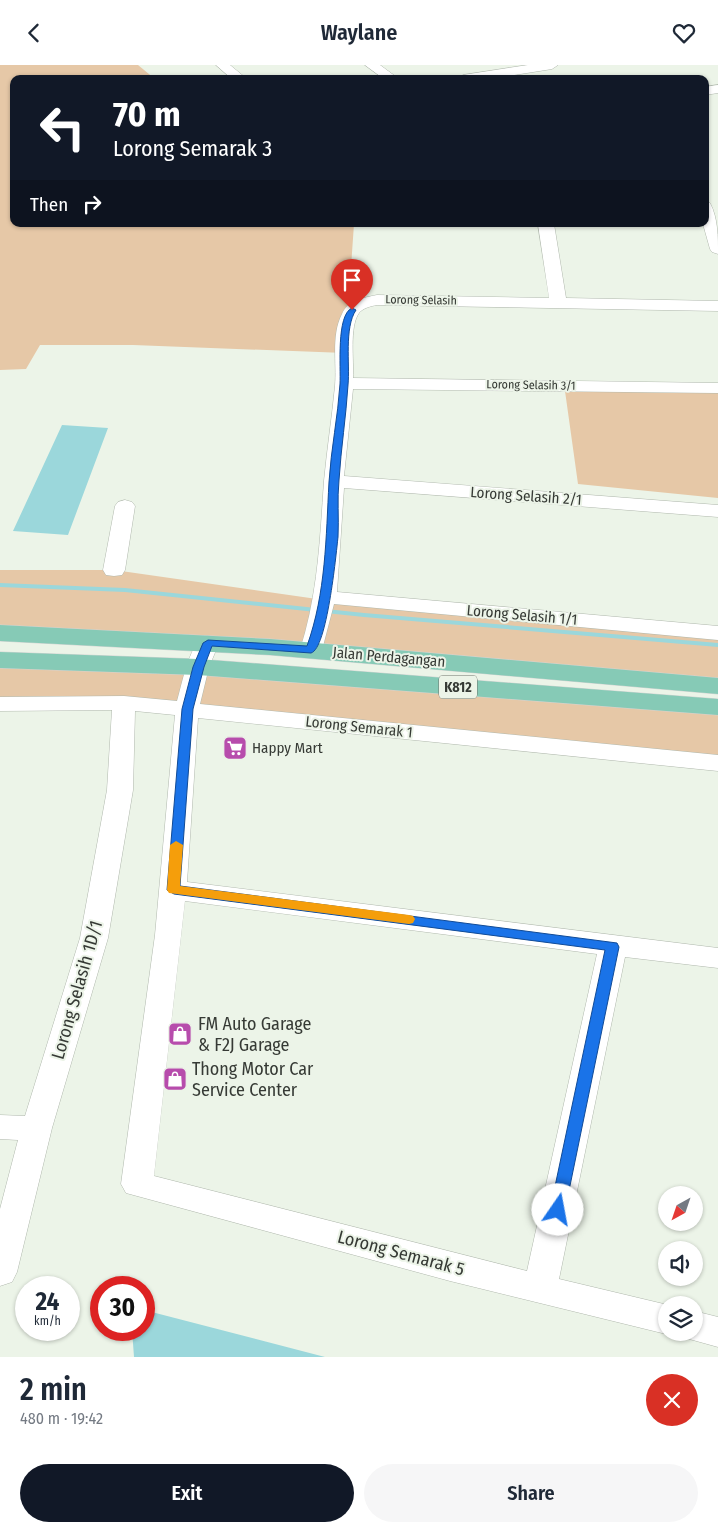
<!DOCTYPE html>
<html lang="en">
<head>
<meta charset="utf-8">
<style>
  body { margin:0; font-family:"Fira Sans Condensed",sans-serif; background:#f6f6f7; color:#1f2937; height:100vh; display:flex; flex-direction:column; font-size:19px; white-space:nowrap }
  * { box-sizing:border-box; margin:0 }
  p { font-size:16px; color:#747a83 }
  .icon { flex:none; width:28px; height:28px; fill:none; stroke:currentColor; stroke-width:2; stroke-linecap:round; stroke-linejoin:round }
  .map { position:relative; height:1292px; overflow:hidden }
  .panel { display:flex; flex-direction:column; background:#fff; flex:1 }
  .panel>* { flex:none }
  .banner { position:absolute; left:10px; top:10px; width:699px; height:152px; border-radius:10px; box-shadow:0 1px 4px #0004; background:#111827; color:#fff; overflow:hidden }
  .needle { width:32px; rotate:220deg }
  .fabs { position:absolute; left:658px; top:1121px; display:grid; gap:10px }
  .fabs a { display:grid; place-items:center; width:45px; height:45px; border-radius:50%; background:#fff; box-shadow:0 1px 4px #0004; font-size:25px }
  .speed { position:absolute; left:15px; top:1211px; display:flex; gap:10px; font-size:25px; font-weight:700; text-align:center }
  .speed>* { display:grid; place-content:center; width:65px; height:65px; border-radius:50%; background:#fff; box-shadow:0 1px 4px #0004; line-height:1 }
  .speed small { font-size:12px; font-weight:400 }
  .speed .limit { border:8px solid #d22; background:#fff; color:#111 }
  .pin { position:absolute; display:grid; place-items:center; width:42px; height:42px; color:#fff; margin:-51px -21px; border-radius:50% 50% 50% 0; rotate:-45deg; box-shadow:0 0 5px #0007 }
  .pin .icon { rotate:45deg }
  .me { position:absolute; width:55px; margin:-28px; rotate:12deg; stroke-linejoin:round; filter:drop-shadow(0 0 4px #0008) }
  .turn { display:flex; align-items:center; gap:18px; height:105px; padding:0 20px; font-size:22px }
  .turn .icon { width:65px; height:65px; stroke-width:2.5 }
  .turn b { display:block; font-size:35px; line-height:42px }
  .then { display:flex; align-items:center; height:48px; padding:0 20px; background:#0003; gap:10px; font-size:19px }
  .round { display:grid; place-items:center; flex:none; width:52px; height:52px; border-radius:26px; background:#f6f6f7 }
  .overview { display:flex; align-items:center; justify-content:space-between; height:85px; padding:0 20px }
  h1 { font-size:30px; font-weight:600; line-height:38px }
  .action { display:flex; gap:10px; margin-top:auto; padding:10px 20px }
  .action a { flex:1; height:58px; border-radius:30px; background:#111827; color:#fff; font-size:20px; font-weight:600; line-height:58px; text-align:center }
  .action a+a { background:#f6f6f7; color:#1f2937 }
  header { display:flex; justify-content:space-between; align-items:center; height:65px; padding:0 20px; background:#fff; font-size:22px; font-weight:600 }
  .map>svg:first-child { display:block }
  .green { fill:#e6c8a7 }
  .water { fill:#9bd7db }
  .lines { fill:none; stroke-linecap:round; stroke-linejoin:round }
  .stream { fill:#9bd7db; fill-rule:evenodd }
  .street-casing { stroke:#b0b8ad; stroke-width:1 }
  .primary-casing { stroke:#d3d4d3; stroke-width:1 }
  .street { fill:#fff; fill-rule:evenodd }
  .primary { fill:#86cab6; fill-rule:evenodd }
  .route { fill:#1a73e8; stroke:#114b97 }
  .slow { fill:#f59e0b }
  .labels { text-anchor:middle; stroke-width:4; stroke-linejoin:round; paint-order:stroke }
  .far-street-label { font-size:12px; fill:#363a35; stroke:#ecf4e8 }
  .shield { fill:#ecf4e8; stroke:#6d726b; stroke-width:1 }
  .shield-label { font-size:14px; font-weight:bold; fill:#363a35 }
  .street-label { font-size:15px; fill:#363a35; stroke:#ecf4e8 }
  .poi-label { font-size:15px; fill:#363a35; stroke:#ecf4e8; text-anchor:start }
  .near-street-label { font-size:18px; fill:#363a35; stroke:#ecf4e8 }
  .near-poi-label { font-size:18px; fill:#363a35; stroke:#ecf4e8; text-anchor:start }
</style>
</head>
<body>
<header><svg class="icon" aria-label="back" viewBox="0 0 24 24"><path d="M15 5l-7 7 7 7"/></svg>Waylane<svg class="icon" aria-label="heart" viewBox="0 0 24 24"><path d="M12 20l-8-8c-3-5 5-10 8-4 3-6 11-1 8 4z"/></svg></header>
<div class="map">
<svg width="718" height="1292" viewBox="0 0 718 1292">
  <rect width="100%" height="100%" fill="#ecf4e8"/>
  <path class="green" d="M0,0H138L155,14H14V159H354L345,288L133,280H40L26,304L0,305Z
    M565,326L718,328V433L578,419Z
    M0,505H114L324,535L718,568V621L0,570Z
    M0,595L718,643V698L187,644L0,639Z"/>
  <path class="water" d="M62,360L108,363L68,470L13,466Z
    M144,1245L325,1292H134L132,1265H144Z"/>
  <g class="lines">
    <path class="stream" d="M0,518L125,523L364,548L718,578V582L364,552L125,527L0,522Z"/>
    <g class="street-casing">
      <path id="street" d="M216,0H230L247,14H232Z
        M365,0H380L399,14H384Z
        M528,0H558L552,4L489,14H457L463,10Z
        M718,20V28L705,30V22Z
        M705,136L710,138C718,153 718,172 718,189L712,187L710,184L703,159H705Z
        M538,159H554L566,233L718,236V246L377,240C371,241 363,243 359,248C349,262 354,296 353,313L718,318V328L353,324L344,411L718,440V452L344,423L337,527L718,561V575L334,539L322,585L319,590L311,592L303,590L300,585C318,529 320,473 324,416C327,384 332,352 335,321C337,298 331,270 342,249C348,235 363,233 377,230L549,233Z
        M125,435L132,437L135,441L125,505L122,510L114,511L106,510L103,505L115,441L118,437Z
        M208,571L216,573L219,578L209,602L200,639L718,690V706L198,653L187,817L718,883V903L625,892L559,1214L668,1240H666V1268H670L666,1269L450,1216L126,1128L121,1119L155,870L175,650L135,646L133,725L108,873L52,1063L17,1207L12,1217L0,1221V1144L18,1075L0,1074V1050L25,1051L80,873L107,725L112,645L0,646V632L124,631L177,636C183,615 187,591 200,573ZM185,836L597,889L527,1206L154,1111Z
        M694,1246L718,1252V1282L682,1272L680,1268H694Z"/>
    </g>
    <g class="primary-casing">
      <path id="primary" d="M0,560L270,574L718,613V629L270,590L0,576Z
        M0,587L198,594L718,634V650L198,610L0,603Z"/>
    </g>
    <use href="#street" class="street"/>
    <use href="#primary" class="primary"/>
  </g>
  <path class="route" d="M352,243L356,245C344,263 350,299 348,320C346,352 341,383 339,415C337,434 339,453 338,472C336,490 327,584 311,588L212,581L204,602L193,644L180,821L617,878L619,882L565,1145L563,1149L558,1151L552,1149L550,1145L605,885L174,829L167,825L182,644L193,602L203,578L208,575L307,581C326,528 326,472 329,417C331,384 338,351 340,319C341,303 336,250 352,243Z"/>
  <path class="slow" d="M176,776L183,780L180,821L409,850L413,851L415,854L413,858L409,859L169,828L167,825L170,780Z"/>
  <defs>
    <g id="supermarket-square" transform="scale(1.25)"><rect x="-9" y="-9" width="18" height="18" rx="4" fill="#b74cac" stroke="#ecf4e8"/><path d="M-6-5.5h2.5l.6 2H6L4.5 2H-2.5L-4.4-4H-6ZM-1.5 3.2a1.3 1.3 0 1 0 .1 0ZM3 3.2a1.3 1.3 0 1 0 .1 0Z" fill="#fff"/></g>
    <g id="shop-square" transform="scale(1.25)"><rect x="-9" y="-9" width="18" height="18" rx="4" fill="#b74cac" stroke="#ecf4e8"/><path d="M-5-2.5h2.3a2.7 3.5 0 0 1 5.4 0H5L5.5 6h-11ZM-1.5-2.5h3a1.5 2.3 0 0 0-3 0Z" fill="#fff"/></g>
  </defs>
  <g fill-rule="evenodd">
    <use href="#supermarket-square" x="235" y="683"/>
    <use href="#shop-square" x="180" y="969"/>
    <use href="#shop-square" x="175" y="1014"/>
  </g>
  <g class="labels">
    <g class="far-street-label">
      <text transform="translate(421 235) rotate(1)" y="4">Lorong Selasih</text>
      <text transform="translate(531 320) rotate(1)" y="4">Lorong Selasih 3/1</text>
    </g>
    <rect class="shield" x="439" y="610.5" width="38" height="23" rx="4"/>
    <g class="shield-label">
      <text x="458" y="627">K812</text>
    </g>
    <g class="street-label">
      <text transform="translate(526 431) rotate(4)" y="5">Lorong Selasih 2/1</text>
      <text transform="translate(522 550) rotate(5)" y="5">Lorong Selasih 1/1</text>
      <text transform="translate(389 592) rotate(5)" y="5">Jalan Perdagangan</text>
      <text transform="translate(359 662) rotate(6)" y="5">Lorong Semarak 1</text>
    </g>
    <g class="poi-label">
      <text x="252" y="688">Happy Mart</text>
    </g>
    <g class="near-street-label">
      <text transform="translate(77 925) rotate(-74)" y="6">Lorong Selasih 1D/1</text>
      <text transform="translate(401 1188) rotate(15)" y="6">Lorong Semarak 5</text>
    </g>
    <g class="near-poi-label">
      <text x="198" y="965">FM Auto Garage<tspan x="198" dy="21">&amp; F2J Garage</tspan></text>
      <text x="192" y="1010">Thong Motor Car<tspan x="192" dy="21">Service Center</tspan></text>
    </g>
  </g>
</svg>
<div class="fabs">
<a><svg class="needle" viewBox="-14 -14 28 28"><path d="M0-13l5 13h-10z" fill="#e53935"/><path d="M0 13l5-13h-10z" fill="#747a83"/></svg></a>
<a><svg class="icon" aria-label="sound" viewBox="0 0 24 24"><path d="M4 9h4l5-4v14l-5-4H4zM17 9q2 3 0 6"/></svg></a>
<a><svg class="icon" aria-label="layers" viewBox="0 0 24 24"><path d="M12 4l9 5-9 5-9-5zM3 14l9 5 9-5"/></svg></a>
</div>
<div class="speed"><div>24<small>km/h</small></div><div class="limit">30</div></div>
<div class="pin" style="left:352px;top:245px;background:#d93025"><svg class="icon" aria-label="arrive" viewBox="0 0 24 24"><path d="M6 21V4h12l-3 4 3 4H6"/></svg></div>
<svg class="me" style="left:558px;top:1145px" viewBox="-20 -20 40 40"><circle r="19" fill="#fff"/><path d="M0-13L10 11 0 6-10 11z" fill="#1a73e8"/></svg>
<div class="banner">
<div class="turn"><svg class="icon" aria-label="left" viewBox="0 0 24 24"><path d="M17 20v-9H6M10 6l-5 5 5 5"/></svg><div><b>70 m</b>Lorong Semarak 3</div></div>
<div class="then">Then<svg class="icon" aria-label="right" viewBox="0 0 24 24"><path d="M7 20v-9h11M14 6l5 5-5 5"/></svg></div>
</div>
</div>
<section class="panel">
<div class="overview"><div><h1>2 min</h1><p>480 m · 19:42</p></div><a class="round" style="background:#d93025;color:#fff"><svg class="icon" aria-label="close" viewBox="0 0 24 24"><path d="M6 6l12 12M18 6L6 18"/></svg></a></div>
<div class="action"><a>Exit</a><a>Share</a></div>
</section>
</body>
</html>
